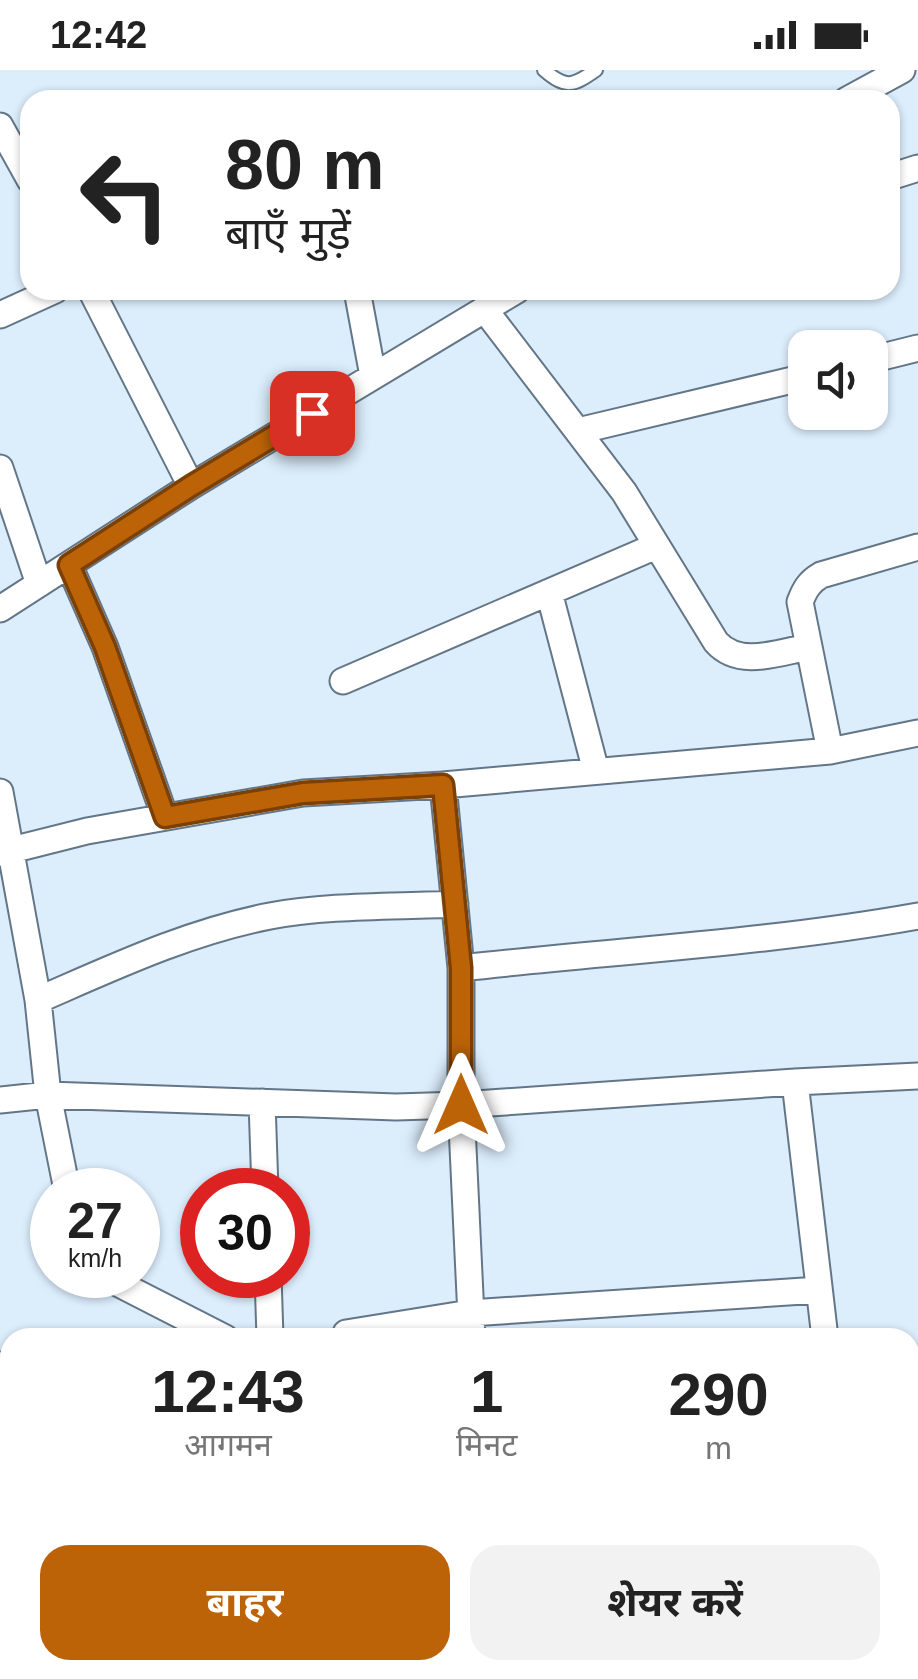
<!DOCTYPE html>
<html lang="hi">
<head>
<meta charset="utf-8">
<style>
  body { margin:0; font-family:Helvetica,"Noto Sans Devanagari",sans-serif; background:#f2f2f2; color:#222; height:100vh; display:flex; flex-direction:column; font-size:38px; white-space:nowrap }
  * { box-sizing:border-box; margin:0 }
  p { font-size:32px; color:#767676 }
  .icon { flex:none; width:55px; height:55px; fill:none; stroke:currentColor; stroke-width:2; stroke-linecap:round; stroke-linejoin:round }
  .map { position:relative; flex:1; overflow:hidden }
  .sheet { position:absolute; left:0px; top:1258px; width:920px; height:352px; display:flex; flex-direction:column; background:#fff; border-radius:30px 30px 0 0; box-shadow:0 2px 8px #0004 }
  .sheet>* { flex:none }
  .guide { position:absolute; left:20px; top:20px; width:880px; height:210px; border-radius:30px; box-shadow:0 2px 8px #0004; background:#fff; color:#222; overflow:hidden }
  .tools { position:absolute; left:788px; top:260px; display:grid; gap:20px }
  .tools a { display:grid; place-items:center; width:100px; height:100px; border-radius:20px; background:#fff; box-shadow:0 2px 8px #0004; font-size:50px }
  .speed { position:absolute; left:30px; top:1098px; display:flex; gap:20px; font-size:50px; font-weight:700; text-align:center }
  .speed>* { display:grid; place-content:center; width:130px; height:130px; border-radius:50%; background:#fff; box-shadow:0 2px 8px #0004; line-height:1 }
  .speed small { font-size:25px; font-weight:400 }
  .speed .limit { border:15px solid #d22; background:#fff; color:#111 }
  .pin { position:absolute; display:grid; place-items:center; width:85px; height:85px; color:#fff; margin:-42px; border-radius:20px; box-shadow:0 5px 15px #0006 }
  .me { position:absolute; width:110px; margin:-55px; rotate:0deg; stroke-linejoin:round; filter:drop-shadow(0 0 8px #0008) }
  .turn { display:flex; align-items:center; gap:35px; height:210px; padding:0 40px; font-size:45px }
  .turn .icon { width:130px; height:130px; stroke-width:2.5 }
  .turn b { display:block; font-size:70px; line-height:85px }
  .eta { display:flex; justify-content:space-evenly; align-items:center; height:170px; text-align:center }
  .eta b { font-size:60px; font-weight:700; line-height:70px }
  .cta { display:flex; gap:20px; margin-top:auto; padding:20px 40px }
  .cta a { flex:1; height:115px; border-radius:30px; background:#bd6307; color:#fff; font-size:40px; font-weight:700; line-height:115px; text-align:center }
  .cta a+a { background:#f2f2f2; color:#222 }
  .status { display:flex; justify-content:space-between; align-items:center; height:70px; padding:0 50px; background:#fff; direction:ltr }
  .status svg { height:28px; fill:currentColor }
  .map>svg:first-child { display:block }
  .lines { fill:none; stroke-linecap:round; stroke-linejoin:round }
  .service-casing { stroke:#637687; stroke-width:16 }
  .minor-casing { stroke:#637687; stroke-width:29 }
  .service { stroke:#fff; stroke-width:12 }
  .minor { stroke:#fff; stroke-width:25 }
  .route-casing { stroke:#7b4005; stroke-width:25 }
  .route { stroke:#bd6307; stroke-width:18 }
</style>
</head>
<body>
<div class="status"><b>12:42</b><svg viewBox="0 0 49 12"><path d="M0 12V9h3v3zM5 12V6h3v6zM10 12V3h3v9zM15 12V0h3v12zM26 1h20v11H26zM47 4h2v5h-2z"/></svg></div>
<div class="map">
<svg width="918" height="1609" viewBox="0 0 918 1609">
  <rect width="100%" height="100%" fill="#dcedfc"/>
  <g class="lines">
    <g class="service-casing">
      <path id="service" d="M544,0C566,19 573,16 596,0"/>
    </g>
    <g class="minor-casing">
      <path id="minor" d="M847,30L902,0
        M0,56L30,110
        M890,107L918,98
        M91,220L191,416
        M357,220L373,306
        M485,240L624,422L716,572C739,598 777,583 808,577
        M0,245L55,220
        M870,290L918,278
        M578,361L805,307
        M0,398L39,514
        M69,495L105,577L165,747
        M549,522L596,701
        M0,539L191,416L517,220
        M343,611L656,476
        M830,681L800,532C805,519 809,512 821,505L918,477
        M443,715L461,898V1035L472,1268
        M0,722L38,930L48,1025L67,1120
        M0,783L87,761L303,723L443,715L830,681L918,663
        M461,898C613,881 767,873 918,846
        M38,930C114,897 188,862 270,846C329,835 395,837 455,834
        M795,1012L825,1268
        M0,1030L48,1025L396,1037L461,1035L795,1012L918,1006
        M262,1032L265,1120
        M102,1205L225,1268
        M268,1205L270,1268
        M346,1263L470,1243L819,1220
        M0,1295L10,1308
        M910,1379L918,1378
        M0,1398L10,1396
        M148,1600L151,1609
        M365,1600V1609
        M538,1600L543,1609
        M868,1600L869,1609
        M0,1605L27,1600
        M672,1609L718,1604"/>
    </g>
    <use href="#service" class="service"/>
    <use href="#minor" class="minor"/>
  </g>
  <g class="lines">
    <g class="route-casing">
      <path id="route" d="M312,343L191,416L69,495L105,577L165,747L303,723L443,715L461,898V1035"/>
    </g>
    <use href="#route" class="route"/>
  </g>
</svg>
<div class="tools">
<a><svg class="icon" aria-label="sound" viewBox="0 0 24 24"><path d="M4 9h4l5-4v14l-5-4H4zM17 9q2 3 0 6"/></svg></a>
</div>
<div class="speed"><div>27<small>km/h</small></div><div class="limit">30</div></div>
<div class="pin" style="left:312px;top:343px;background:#d93025"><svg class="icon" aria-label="arrive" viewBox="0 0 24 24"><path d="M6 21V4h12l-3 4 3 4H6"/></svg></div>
<svg class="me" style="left:461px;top:1035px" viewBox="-20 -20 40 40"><path d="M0-17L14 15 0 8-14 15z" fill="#bd6307" stroke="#fff" stroke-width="4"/></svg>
<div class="guide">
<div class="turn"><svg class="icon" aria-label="left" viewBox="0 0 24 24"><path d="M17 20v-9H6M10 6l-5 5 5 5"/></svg><div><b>80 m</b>बाएँ मुड़ें</div></div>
</div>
<section class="sheet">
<div class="eta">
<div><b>12:43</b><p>आगमन</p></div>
<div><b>1</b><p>मिनट</p></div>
<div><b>290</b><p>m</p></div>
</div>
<div class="cta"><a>बाहर</a><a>शेयर करें</a></div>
</section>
</div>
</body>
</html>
